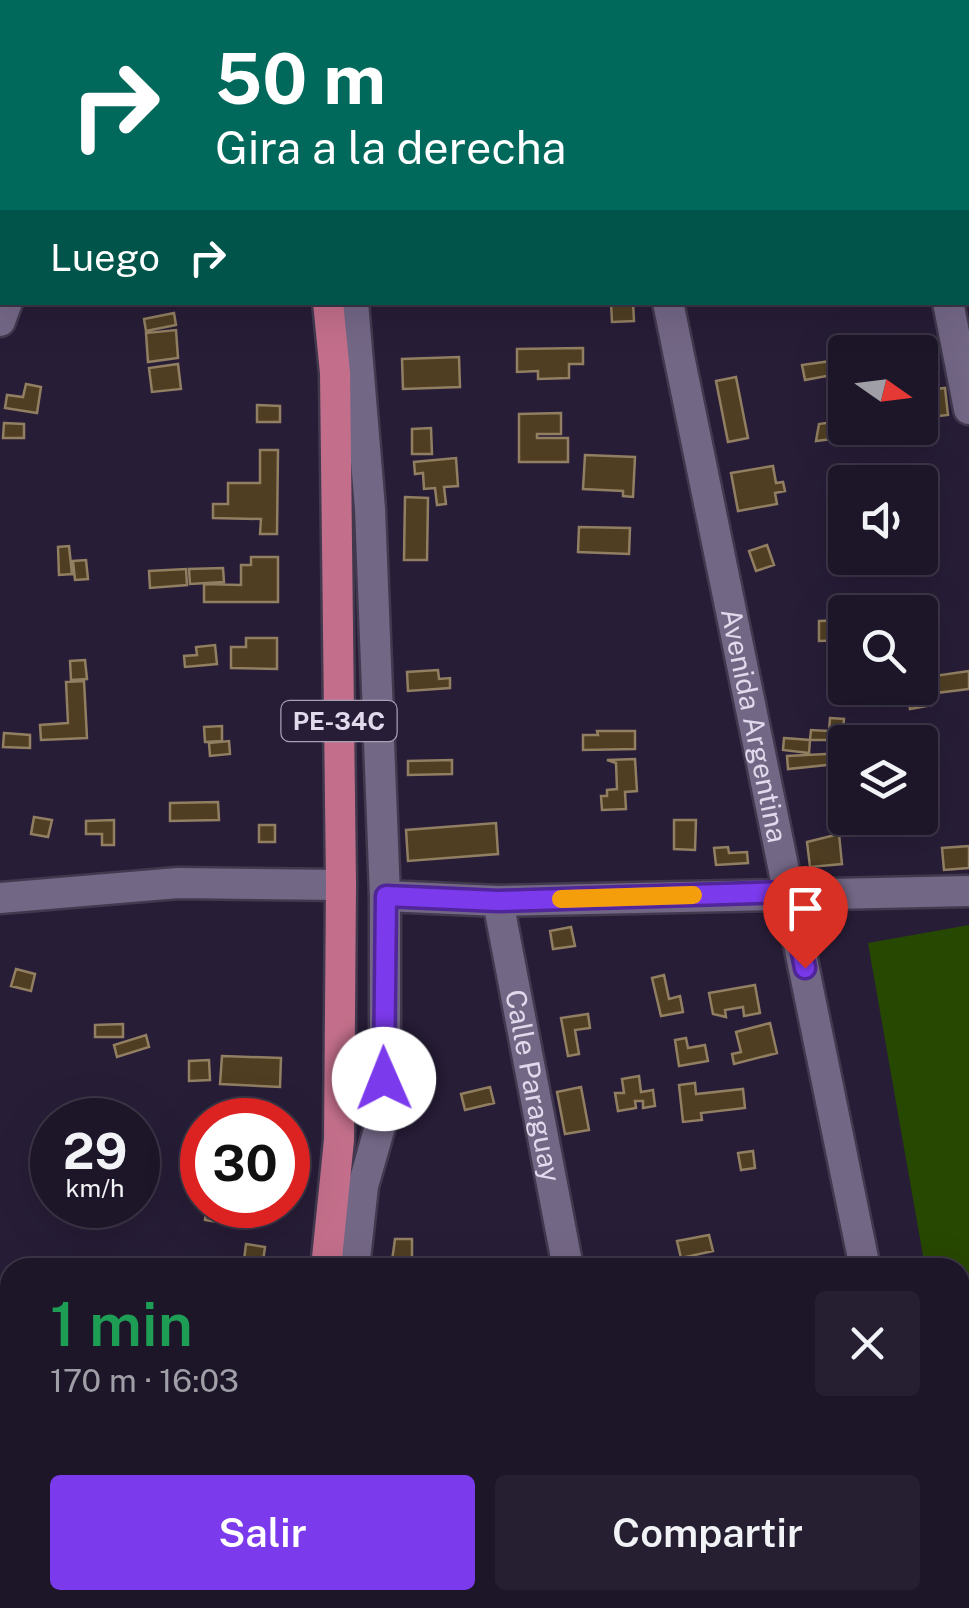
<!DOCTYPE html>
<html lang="es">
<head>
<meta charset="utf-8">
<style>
  body { margin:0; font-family:"Public Sans",sans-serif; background:#251f31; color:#f1f3f6; height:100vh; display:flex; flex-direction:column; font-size:38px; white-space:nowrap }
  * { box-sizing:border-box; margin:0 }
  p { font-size:32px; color:#a09fa8 }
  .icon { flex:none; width:55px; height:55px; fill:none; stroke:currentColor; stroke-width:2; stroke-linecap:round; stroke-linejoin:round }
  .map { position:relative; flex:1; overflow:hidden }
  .sheet { position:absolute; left:0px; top:1258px; width:970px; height:352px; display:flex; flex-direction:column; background:#1d1629; border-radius:30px 30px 0 0; box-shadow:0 10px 40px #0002,0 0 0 2px #3b3546 }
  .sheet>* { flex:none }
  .hud { position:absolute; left:0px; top:0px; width:970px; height:305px; box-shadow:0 10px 40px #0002,0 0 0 2px #3b3546; background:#00695c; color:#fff; overflow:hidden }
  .needle { width:65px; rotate:104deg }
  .tools { position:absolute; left:828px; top:335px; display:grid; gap:20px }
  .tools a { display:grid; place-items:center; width:110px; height:110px; border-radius:10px; background:#1d1629; box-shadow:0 10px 40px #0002,0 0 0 2px #3b3546; font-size:50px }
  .speed { position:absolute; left:30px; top:1098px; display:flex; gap:20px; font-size:50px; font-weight:700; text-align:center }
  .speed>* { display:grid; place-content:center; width:130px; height:130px; border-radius:50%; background:#1d1629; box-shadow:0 10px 40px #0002,0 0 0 2px #3b3546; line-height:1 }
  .speed small { font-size:25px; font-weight:400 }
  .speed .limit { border:15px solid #d22; background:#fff; color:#111 }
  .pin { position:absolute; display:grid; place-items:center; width:85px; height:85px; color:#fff; margin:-102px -42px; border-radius:50% 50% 50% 0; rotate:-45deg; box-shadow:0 0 10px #0007 }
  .pin .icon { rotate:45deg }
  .me { position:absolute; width:110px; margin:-55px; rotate:359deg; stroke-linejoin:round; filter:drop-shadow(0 0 8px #0008) }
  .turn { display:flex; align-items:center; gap:35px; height:210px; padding:0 50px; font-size:45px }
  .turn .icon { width:130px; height:130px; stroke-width:2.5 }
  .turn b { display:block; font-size:70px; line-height:85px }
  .then { display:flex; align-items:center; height:95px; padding:0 50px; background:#0003; gap:20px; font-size:38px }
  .round { display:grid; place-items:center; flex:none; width:105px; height:105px; border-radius:10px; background:#251f31 }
  .summary { display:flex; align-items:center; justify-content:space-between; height:170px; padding:0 50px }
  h1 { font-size:60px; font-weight:600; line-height:75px; color:#1e9e55 }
  .button { display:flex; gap:20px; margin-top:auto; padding:20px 50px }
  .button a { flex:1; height:115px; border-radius:10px; background:#7c3aed; color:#fff; font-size:40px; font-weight:600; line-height:115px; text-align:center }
  .button a+a { background:#251f31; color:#f1f3f6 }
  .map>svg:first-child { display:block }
  .green { fill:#274800 }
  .building { fill:#4f3e22; stroke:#927f61; stroke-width:2.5 }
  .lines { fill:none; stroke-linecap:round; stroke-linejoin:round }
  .minor-casing { stroke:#42394f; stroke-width:35 }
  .major-casing { stroke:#42394f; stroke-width:35 }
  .minor { stroke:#736786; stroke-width:30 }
  .major { stroke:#c36f8b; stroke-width:30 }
  .route-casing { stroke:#51269a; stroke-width:25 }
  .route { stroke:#7c3aed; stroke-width:18 }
  .slow { stroke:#f59e0b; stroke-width:18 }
  .labels { text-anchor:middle; stroke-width:8; stroke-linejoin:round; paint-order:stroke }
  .shield { fill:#271d37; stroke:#a8a1b6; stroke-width:2.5 }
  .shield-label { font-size:25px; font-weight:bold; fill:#e0daec }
  .street-label { font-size:28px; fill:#e0daec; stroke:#271d37 }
</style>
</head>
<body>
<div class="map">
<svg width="969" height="1608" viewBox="0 0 969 1608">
  <rect width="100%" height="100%" fill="#271d37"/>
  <path class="green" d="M969,925V1315L960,1316V1268L925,1267L868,943Z"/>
  <path class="building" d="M611,302H633L634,321L612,322Z
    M174,313L176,325L146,331L144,319Z
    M176,330L178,358L148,362L146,333Z
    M583,348V364H569V378L538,379V371L517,372V349Z
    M459,357L460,387L403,389L402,359Z
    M845,359V428H855L856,436L816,441L819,424L839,421L832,375L805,380L802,365Z
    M178,364L181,389L152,392L149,368Z
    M736,377L748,438L728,442L716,381Z
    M26,384L41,387L37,413L5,408L7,395L23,397Z
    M945,388L948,415L920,418V391Z
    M257,405L280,406V422H257Z
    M561,413V434H537V438H568V462H519V414Z
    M4,423L24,424V438H3Z
    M431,428L432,454H412V429Z
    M260,450H278L277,534H260L261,519L213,518V504H228V483H260Z
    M585,455L635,457L633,497L623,496V491L583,489Z
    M456,458L458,486L444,487L446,504L437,505L435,488L424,489L423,473L415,474L414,462Z
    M773,466L776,483L783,482L785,491L775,493L777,504L738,511L731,473Z
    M405,497L428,498L427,560H404Z
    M579,527L630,528L629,554L578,552Z
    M767,545L774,565L756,571L749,551Z
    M69,546L72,574L59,575L58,547Z
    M251,557H278V602H204V584L241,585V565H251Z
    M86,560L88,579L75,580L73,561Z
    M223,568L224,582L190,584L189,569Z
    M186,569L187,585L150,588L149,571Z
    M844,620L845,640L819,641V621Z
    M246,638H277V669L231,668V647H246Z
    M215,645L217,664L185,667L184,656L197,655L196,647Z
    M85,660L87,679L71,680L70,661Z
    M438,670L439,679L450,678V688L408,691L407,672Z
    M969,671V689L936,693L934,676Z
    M84,681L87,738L41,740L40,725L68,723L66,682Z
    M843,683L845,688H869L871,701L844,703Z
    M930,692L932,705L910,709L908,695Z
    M830,718L844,719L842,740H810L811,730L829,731Z
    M222,726V741L205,742L204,727Z
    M597,731H635V749L583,750V735H598Z
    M4,733L30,735V748L3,747Z
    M784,738L810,740L809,753L783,750Z
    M229,741L230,754L210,756L209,743Z
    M845,753V763L788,769L787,756Z
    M635,759L637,791L625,792L626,809L602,810L601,796H607V790L617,789L616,763L607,760Z
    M452,760V774L408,775V761Z
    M218,802L219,820L170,821V803Z
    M34,817L52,820L48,837L31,834Z
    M114,820V845H102V834H86V821Z
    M674,820H696L695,850L674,849Z
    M496,823L498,854L408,861L406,830Z
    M259,825H275V842H259Z
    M839,834L842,864L810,867L807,842Z
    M969,846V868L944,870L942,848Z
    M728,847L729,853L747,852L748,863L716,865L714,848Z
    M571,927L575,946L553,949L550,931Z
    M16,969L35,974L31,991L11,986Z
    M664,975L669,999L680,996L683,1012L661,1016L652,978Z
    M755,985L760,1013L744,1016L743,1007L725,1010L726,1017L713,1014L709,993Z
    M588,1014L590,1028L575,1030L579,1054L568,1056L561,1018Z
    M770,1023L777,1053L734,1064L732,1054L741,1052L736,1032Z
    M123,1024V1037H95V1025Z
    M146,1035L149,1047L117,1057L114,1045Z
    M686,1038L688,1048L705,1045L708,1061L679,1066L675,1040Z
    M222,1056L281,1058L280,1087L220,1084Z
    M209,1060L210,1080L189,1081V1061Z
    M639,1076L641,1092L653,1090L655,1106L643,1108V1101H635L636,1108L618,1111L615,1093H624L622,1079Z
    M695,1083L696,1094L743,1089L745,1108L701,1113L702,1120L683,1122L679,1085Z
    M490,1087L494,1103L465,1110L461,1094Z
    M581,1087L589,1130L565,1134L557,1092Z
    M753,1151L755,1168L741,1170L738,1153Z
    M207,1205H233L231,1224L205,1220Z
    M709,1235L713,1251L681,1258L677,1241Z
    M395,1239H412V1268H391Z
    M246,1244L265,1247L262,1268H243Z"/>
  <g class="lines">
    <g class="minor-casing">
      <g id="minor">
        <path d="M337,0V2"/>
        <path d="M525,0L527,2"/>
        <path d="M610,0L611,2"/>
        <path d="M888,0L889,2"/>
        <path d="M95,2V0"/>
        <path d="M968,78H969"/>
        <path d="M353,302L370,509L385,896V1109L363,1186L354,1268"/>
        <path id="s1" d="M668,302L865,1268"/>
        <path d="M948,302L969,409"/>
        <path d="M0,321L7,302"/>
        <path d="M385,896L498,901L969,891"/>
        <path d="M0,898L178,883L341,885"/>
        <path id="s2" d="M498,901L568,1268"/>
        <path d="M960,1369L969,1368"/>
        <path d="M960,1573L969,1571"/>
        <path d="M356,1600L357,1608"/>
        <path d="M632,1600L634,1608"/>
        <path d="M925,1600L926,1608"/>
        <path d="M788,1608L827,1600"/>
      </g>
    </g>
    <g class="major-casing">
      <path id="major" d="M300,0V2
        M38,2L39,0
        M0,165L2,158
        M326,1268L339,1140L341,885L335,373L328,302
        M259,1608L260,1600"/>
    </g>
    <use href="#minor" class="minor"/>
    <use href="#major" class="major"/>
  </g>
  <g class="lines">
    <g class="route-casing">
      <path id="route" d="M384,1079L386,896L498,901L790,892L805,968"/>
    </g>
    <use href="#route" class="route"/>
    <path class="slow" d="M561,899L693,895"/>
  </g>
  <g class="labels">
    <rect class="shield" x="281.5" y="701" width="115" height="40" rx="8"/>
    <g class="shield-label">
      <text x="339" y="730">PE-34C</text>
    </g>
    <g class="street-label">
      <text dy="10" stroke="none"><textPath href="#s1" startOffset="432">Avenida Argentina</textPath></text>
      <text dy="10" stroke="none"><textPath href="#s2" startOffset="188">Calle Paraguay</textPath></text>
    </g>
  </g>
</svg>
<div class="tools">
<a><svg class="needle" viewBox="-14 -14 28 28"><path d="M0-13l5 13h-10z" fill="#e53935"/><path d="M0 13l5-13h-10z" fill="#a09fa8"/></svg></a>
<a><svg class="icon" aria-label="sound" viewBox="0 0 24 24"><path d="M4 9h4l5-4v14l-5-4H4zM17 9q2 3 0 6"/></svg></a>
<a><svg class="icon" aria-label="search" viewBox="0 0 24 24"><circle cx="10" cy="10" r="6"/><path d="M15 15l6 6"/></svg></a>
<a><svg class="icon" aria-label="layers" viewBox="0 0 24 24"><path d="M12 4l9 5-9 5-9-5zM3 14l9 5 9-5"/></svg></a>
</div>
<div class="speed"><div>29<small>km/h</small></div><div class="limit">30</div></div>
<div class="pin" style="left:805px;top:968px;background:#d93025"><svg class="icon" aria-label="arrive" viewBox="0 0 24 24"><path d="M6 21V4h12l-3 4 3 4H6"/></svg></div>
<svg class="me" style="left:384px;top:1079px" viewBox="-20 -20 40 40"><circle r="19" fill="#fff"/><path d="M0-13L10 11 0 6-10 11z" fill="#7c3aed"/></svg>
<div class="hud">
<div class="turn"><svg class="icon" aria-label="right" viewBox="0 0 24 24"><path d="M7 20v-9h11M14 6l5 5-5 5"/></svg><div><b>50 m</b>Gira a la derecha</div></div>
<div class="then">Luego<svg class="icon" aria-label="right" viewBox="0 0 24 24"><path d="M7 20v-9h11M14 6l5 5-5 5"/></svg></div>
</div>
<section class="sheet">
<div class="summary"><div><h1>1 min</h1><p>170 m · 16:03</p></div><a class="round"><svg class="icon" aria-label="close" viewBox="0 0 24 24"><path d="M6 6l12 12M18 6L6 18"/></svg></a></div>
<div class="button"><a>Salir</a><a>Compartir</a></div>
</section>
</div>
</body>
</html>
